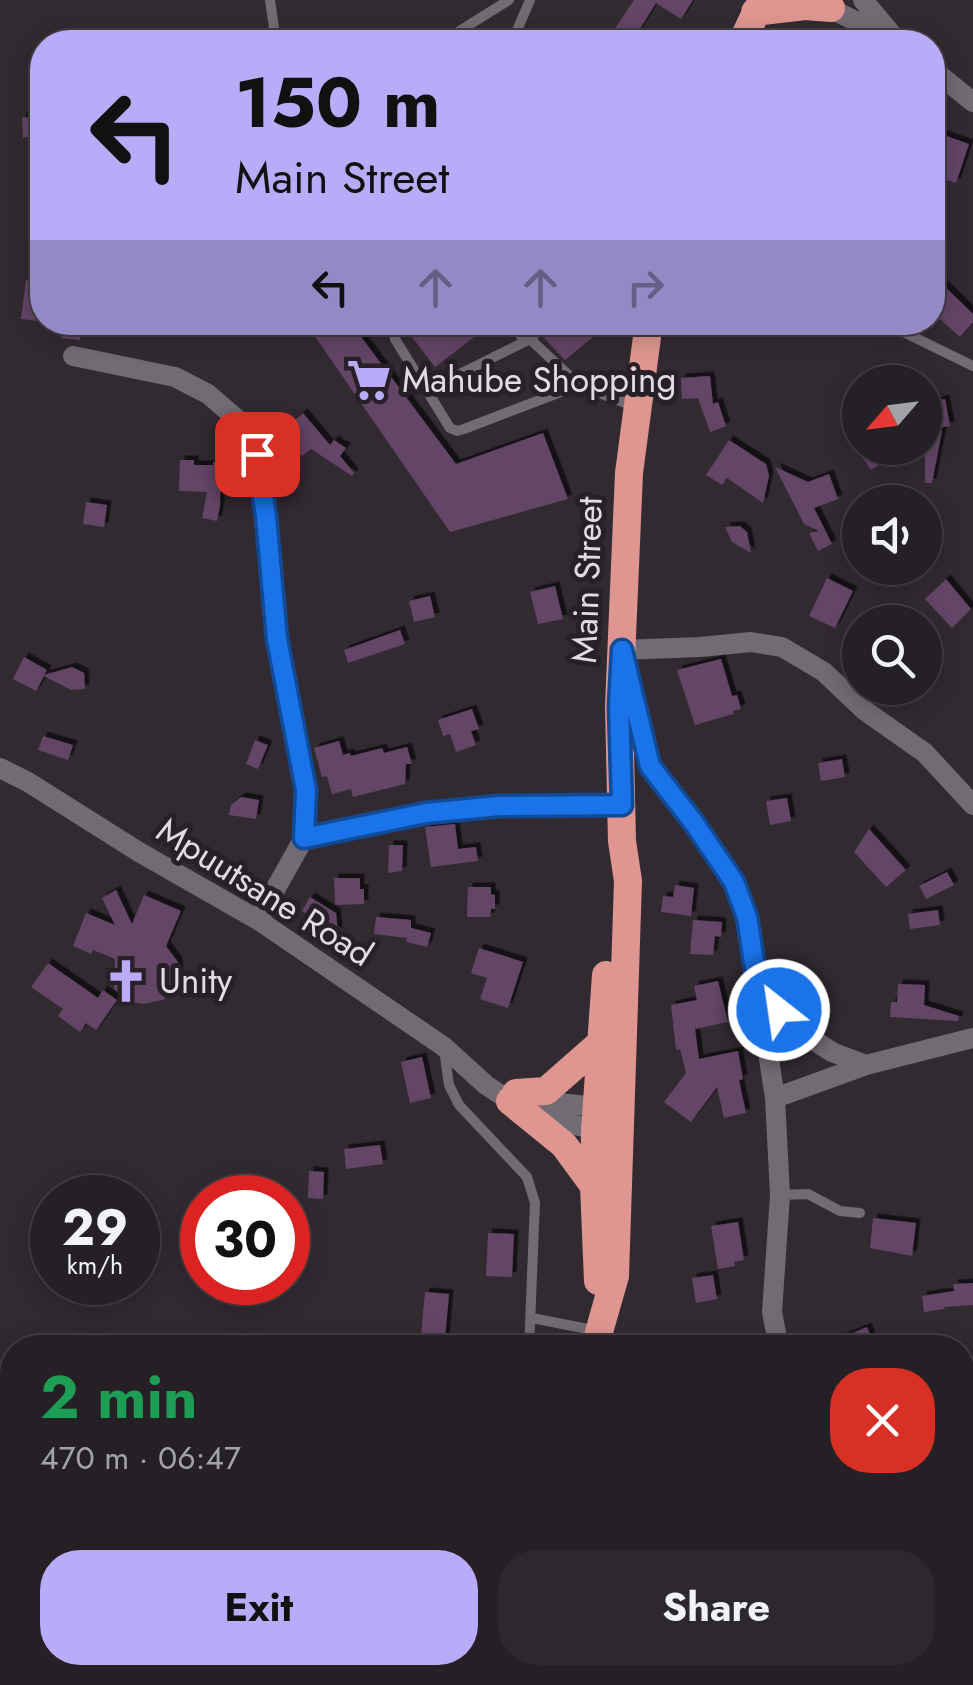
<!DOCTYPE html>
<html lang="en">
<head>
<meta charset="utf-8">
<style>
  body { margin:0; font-family:Jost,sans-serif; background:#2d282d; color:#f1f3f6; height:100vh; display:flex; flex-direction:column; font-size:38px; white-space:nowrap }
  * { box-sizing:border-box; margin:0 }
  p { font-size:32px; color:#a3a3a7 }
  .icon { flex:none; width:55px; height:55px; fill:none; stroke:currentColor; stroke-width:2; stroke-linecap:round; stroke-linejoin:round }
  .map { position:relative; flex:1; overflow:hidden }
  .sheet { position:absolute; left:0px; top:1335px; width:975px; height:350px; display:flex; flex-direction:column; background:#252025; border-radius:40px 40px 0 0; box-shadow:0 5px 25px #0003,0 0 0 2px #423e42 }
  .sheet>* { flex:none }
  .hud { position:absolute; left:30px; top:30px; width:915px; height:305px; border-radius:40px; box-shadow:0 5px 25px #0003,0 0 0 2px #423e42; background:#b9abf7; color:#111; overflow:hidden }
  .needle { width:65px; rotate:242deg }
  .tools { position:absolute; left:842px; top:365px; display:grid; gap:20px }
  .tools a { display:grid; place-items:center; width:100px; height:100px; border-radius:50%; background:#252025; box-shadow:0 5px 25px #0003,0 0 0 2px #423e42; font-size:50px }
  .speed { position:absolute; left:30px; top:1175px; display:flex; gap:20px; font-size:50px; font-weight:700; text-align:center }
  .speed>* { display:grid; place-content:center; width:130px; height:130px; border-radius:50%; background:#252025; box-shadow:0 5px 25px #0003,0 0 0 2px #423e42; line-height:1 }
  .speed small { font-size:25px; font-weight:400 }
  .speed .limit { border:15px solid #d22; background:#fff; color:#111 }
  .pin { position:absolute; display:grid; place-items:center; width:85px; height:85px; color:#fff; margin:-42px; border-radius:20px; box-shadow:0 5px 15px #0006 }
  .me { position:absolute; width:110px; margin:-55px; rotate:330deg; stroke-linejoin:round; filter:drop-shadow(0 0 8px #0008) }
  .turn { display:flex; align-items:center; gap:35px; height:210px; padding:0 40px; font-size:45px }
  .turn .icon { width:130px; height:130px; stroke-width:2.5 }
  .turn b { display:block; font-size:70px; line-height:85px }
  .lanes { display:flex; align-items:center; height:95px; padding:0 40px; background:#0003; justify-content:center; gap:50px; direction:ltr }
  .lanes .off { opacity:.35 }
  .round { display:grid; place-items:center; flex:none; width:105px; height:105px; border-radius:40px; background:#2d282d }
  .head { display:flex; align-items:center; justify-content:space-between; height:170px; padding:0 40px }
  h1 { font-size:60px; font-weight:700; line-height:75px; color:#1e9e55 }
  .action { display:flex; gap:20px; margin-top:auto; padding:20px 40px }
  .action a { flex:1; height:115px; border-radius:40px; background:#b9abf7; color:#111; font-size:40px; font-weight:700; line-height:115px; text-align:center }
  .action a+a { background:#2d282d; color:#f1f3f6 }
  .map>svg:first-child { display:block }
  .building { fill:#644466; filter:url(#shadow) }
  .lines { fill:none; stroke-linecap:round; stroke-linejoin:round }
  .service { stroke:#736b73; stroke-width:10 }
  .minor { stroke:#736b73; stroke-width:20 }
  .trunk { stroke:#df9690; stroke-width:28 }
  .route-casing { stroke:#114b97; stroke-width:25 }
  .route { stroke:#1a73e8; stroke-width:18 }
  .labels { text-anchor:middle; stroke-width:10; stroke-linejoin:round; paint-order:stroke }
  .poi-label { font-size:35px; fill:#e0dce1; stroke:#272027; text-anchor:start }
  .street-label { font-size:35px; fill:#e0dce1; stroke:#272027 }
</style>
</head>
<body>
<div class="map">
<svg width="973" height="1685" viewBox="0 0 973 1685">
  <defs>
    <filter id="shadow"><feDropShadow dx="4.5" dy="-4.5" stdDeviation="0" flood-color="#0009"/></filter>
  </defs>
  <rect width="100%" height="100%" fill="#312a31"/>
  <path class="building" d="M634,0H693L681,19L656,3L635,37L631,35L626,42H606Z
    M22,117L42,119V133L23,138Z
    M932,131L969,144L956,183L932,175Z
    M932,274L973,314V322L960,337L940,319L932,328Z
    M26,280L42,282L39,321L21,319Z
    M63,322H83L80,340L61,338Z
    M305,322H350L456,464L543,433L568,499L450,532Z
    M431,322H476L482,331L435,367L412,337Z
    M562,322H611L565,360L544,338Z
    M710,376L713,404L718,402L726,426L710,432L698,398L682,399L681,378Z
    M945,399L950,426L938,428L942,431L932,483H925V434L928,421L936,427L932,402Z
    M303,413L330,445L334,440L346,448L340,456L354,473L352,476L311,449L302,456L291,443L288,446L278,434Z
    M729,440L766,464L769,476L763,503L727,478L722,485L706,475Z
    M856,448H907L871,470Z
    M180,460H194V465H213V462H221L220,506L217,521L202,518L207,492L179,491Z
    M775,467L808,482L829,474L838,499L814,508L832,544L818,551L809,533L819,531L804,524Z
    M86,502L107,505L104,527L83,524Z
    M740,526L747,532L751,553L732,542L725,527Z
    M827,578L853,591L835,628L809,616Z
    M946,579L971,609L952,628L925,599Z
    M555,586L563,619L538,624L530,592Z
    M430,596L435,617L414,622L409,601Z
    M400,630L405,644L348,663L344,650Z
    M24,657L47,670L44,675L72,667L84,673L85,689L71,690L44,676L36,691L13,679Z
    M721,659L732,696L737,695L741,709L733,711V714L695,725L677,670Z
    M472,709L479,729L471,731L476,745L456,752L450,734L443,736L438,720Z
    M43,736L73,745L68,760L38,750Z
    M255,740L268,745L258,769L246,764Z
    M339,741L343,755L350,753L351,756L382,748L384,753L407,747L412,764H406L405,784L353,797L351,789L332,794L327,776L322,777L314,748Z
    M842,759L845,777L821,781L818,763Z
    M241,797L259,800L256,819L229,815L231,805Z
    M787,798L791,821L770,825L766,801Z
    M455,824L458,849L476,847L478,861L431,867L425,827Z
    M869,829L906,870L886,887L854,852Z
    M389,845H403L402,871L388,873Z
    M947,872L954,885L926,899L919,886Z
    M334,878H360V889H364V904L335,905Z
    M675,885L694,888L691,916L661,912L663,896L673,897Z
    M468,887H491V894L495,895V909H491L490,917H467Z
    M116,890L132,924L144,895L181,911L166,946L178,962L179,973L171,993L163,1000L143,1004L133,1002L114,989L115,959L93,950L91,954L73,946L86,913L115,925L102,898Z
    M310,897L336,913L338,933L302,911Z
    M938,910L940,925L910,929L908,914Z
    M376,917L411,920V928L431,933L427,947L406,942L407,938L374,934Z
    M693,920L722,922L721,937L715,936L713,955L690,954Z
    M479,948L523,962L508,1008L480,999L487,978L471,973Z
    M48,963L98,998L103,990L117,1000L96,1030L86,1023L80,1032L58,1016L63,1009L31,987Z
    M718,981L728,1022L695,1029L699,1059L738,1051L743,1079L739,1080L746,1113L724,1118L717,1087L691,1122L664,1102L686,1073L680,1049L676,1050L671,1005L697,1000L694,986Z
    M898,984L925,985L924,1005L959,1016L958,1021L890,1017L891,1002H897Z
    M422,1057L431,1098L410,1103L401,1062Z
    M380,1145L383,1164L346,1169L344,1149Z
    M309,1171L324,1172L323,1199L308,1198Z
    M873,1218L916,1223L912,1256L870,1248Z
    M738,1222L744,1260L734,1262L735,1266L718,1269L711,1226Z
    M488,1233L514,1234L512,1277L486,1276Z
    M713,1275L717,1299L696,1303L692,1278Z
    M973,1283V1305L944,1307L945,1309L924,1312L922,1296L954,1291L953,1284Z
    M425,1292L449,1294L445,1338L439,1337V1348H420Z
    M867,1327L875,1348H819V1347Z"/>
  <g class="lines">
    <path class="service" d="M270,0L276,42
      M442,42L509,0
      M512,42L530,0
      M403,322L394,333L395,339L450,428L457,431L464,429L579,385L636,407
      M511,322L522,337L530,339L547,322
      M883,322L973,366
      M426,391L530,339L579,385
      M444,1050L449,1085L459,1105L527,1177L535,1203L529,1348
      M780,1195L808,1194L840,1211L860,1213
      M532,1318L598,1331"/>
    <path class="minor" d="M863,0L894,37
      M819,3L898,42
      M932,69L973,102
      M73,356L175,377L208,394L238,420L257,453L266,517L277,639L306,790L304,838L258,920
      M0,768L28,782L139,852L258,920L443,1046L486,1085L510,1101L532,1112L561,1122L607,1132
      M304,838L427,813L499,806L622,805
      M758,988L801,1032L832,1052L866,1065
      M527,1096L549,1102L607,1108
      M775,1098L866,1065L973,1038
      M779,1348L772,1312L780,1195L775,1098L747,917L734,883L694,823L651,766L622,650L700,647L751,642L782,647L824,672L864,710L925,753L973,805
      M962,1448L973,1434
      M962,1536L973,1539
      M335,1672L337,1685
      M534,1672L536,1685
      M699,1672L721,1685
      M920,1685L921,1672"/>
    <path class="trunk" d="M755,12L805,6L831,8
      M742,42L762,0
      M516,1093L546,1091L603,1041
      M510,1101L564,1145L594,1186
      M598,1281L594,1186L595,1130L606,975
      M599,1332L615,1276L628,881L622,841L619,706L629,473L649,322
      M578,1672V1685"/>
  </g>
  <g class="lines">
    <g class="route-casing">
      <path id="route" d="M257,454L266,517L277,639L306,790L304,838L426,813L499,806L622,805L619,706L622,650L650,766L694,823L734,882L747,917L758,988L779,1010"/>
    </g>
    <use href="#route" class="route"/>
  </g>
  <defs>
    <g id="supermarket-bare" transform="scale(3.45)"><path d="M-6-5.5h2.5l.6 2H6L4.5 2H-2.5L-4.4-4H-6ZM-1.5 3.2a1.3 1.3 0 1 0 .1 0ZM3 3.2a1.3 1.3 0 1 0 .1 0Z" fill="#b9abf7" stroke="#272027" stroke-width="2.5" paint-order="stroke"/></g>
    <g id="church-bare" transform="scale(3.45)"><path d="M-1.2-6h2.4v3.5h3.3v2.4h-3.3V6h-2.4V-.1h-3.3v-2.4h3.3Z" fill="#b9abf7" stroke="#272027" stroke-width="2.5" paint-order="stroke"/></g>
  </defs>
  <g fill-rule="evenodd">
    <use href="#supermarket-bare" x="369" y="380"/>
    <use href="#church-bare" x="126" y="981"/>
  </g>
  <g class="labels">
    <g class="poi-label">
      <text x="402" y="392">Mahube Shopping</text>
      <text x="159" y="993">Unity</text>
    </g>
    <g class="street-label">
      <text transform="translate(587 580) rotate(-88)" y="12">Main Street</text>
      <text transform="translate(265 892) rotate(32)" y="12">Mpuutsane Road</text>
    </g>
  </g>
</svg>
<div class="tools">
<a><svg class="needle" viewBox="-14 -14 28 28"><path d="M0-13l5 13h-10z" fill="#e53935"/><path d="M0 13l5-13h-10z" fill="#a3a3a7"/></svg></a>
<a><svg class="icon" aria-label="sound" viewBox="0 0 24 24"><path d="M4 9h4l5-4v14l-5-4H4zM17 9q2 3 0 6"/></svg></a>
<a><svg class="icon" aria-label="search" viewBox="0 0 24 24"><circle cx="10" cy="10" r="6"/><path d="M15 15l6 6"/></svg></a>
</div>
<div class="speed"><div>29<small>km/h</small></div><div class="limit">30</div></div>
<div class="pin" style="left:257px;top:454px;background:#d93025"><svg class="icon" aria-label="arrive" viewBox="0 0 24 24"><path d="M6 21V4h12l-3 4 3 4H6"/></svg></div>
<svg class="me" style="left:779px;top:1010px" viewBox="-20 -20 40 40"><circle r="17" fill="#1a73e8" stroke="#fff" stroke-width="3"/><path d="M0-11L8 9 0 5-8 9z" fill="#fff"/></svg>
<div class="hud">
<div class="turn"><svg class="icon" aria-label="left" viewBox="0 0 24 24"><path d="M17 20v-9H6M10 6l-5 5 5 5"/></svg><div><b>150 m</b>Main Street</div></div>
<div class="lanes"><svg class="icon" aria-label="left" viewBox="0 0 24 24"><path d="M17 20v-9H6M10 6l-5 5 5 5"/></svg><svg class="icon off" aria-label="ahead" viewBox="0 0 24 24"><path d="M12 20V5M6 11l6-6 6 6"/></svg><svg class="icon off" aria-label="ahead" viewBox="0 0 24 24"><path d="M12 20V5M6 11l6-6 6 6"/></svg><svg class="icon off" aria-label="right" viewBox="0 0 24 24"><path d="M7 20v-9h11M14 6l5 5-5 5"/></svg></div>
</div>
<section class="sheet">
<div class="head"><div><h1>2 min</h1><p>470 m · 06:47</p></div><a class="round" style="background:#d93025;color:#fff"><svg class="icon" aria-label="close" viewBox="0 0 24 24"><path d="M6 6l12 12M18 6L6 18"/></svg></a></div>
<div class="action"><a>Exit</a><a>Share</a></div>
</section>
</div>
</body>
</html>
